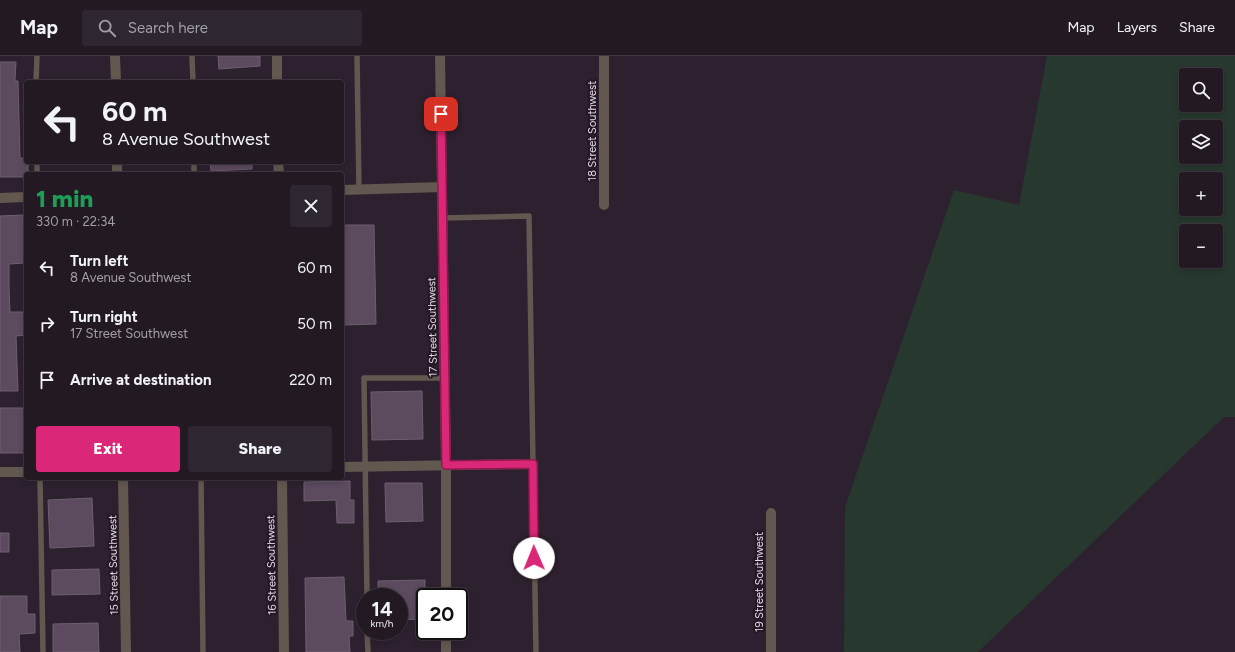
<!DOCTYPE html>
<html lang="en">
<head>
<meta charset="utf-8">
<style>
  body { margin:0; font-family:Figtree,sans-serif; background:#2e2630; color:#f1f3f6; height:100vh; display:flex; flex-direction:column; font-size:15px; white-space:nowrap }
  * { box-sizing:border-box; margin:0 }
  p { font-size:13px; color:#a2a0a6 }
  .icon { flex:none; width:22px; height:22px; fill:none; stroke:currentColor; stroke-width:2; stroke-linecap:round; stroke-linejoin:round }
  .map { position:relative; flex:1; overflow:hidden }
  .sheet { position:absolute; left:24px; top:116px; width:320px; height:308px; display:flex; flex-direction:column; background:#221923; border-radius:4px; box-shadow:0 2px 6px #0003,0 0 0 1px #3f3841 }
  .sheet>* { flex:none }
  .top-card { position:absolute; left:24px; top:24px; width:320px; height:84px; border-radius:4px; box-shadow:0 2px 6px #0003,0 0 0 1px #3f3841; background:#221923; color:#f1f3f6; overflow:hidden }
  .fabs { position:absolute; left:1179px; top:12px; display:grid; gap:8px }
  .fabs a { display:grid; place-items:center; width:44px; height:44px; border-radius:4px; background:#221923; box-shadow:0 2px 6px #0003,0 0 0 1px #3f3841; font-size:20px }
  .speed { position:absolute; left:356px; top:532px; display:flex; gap:8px; font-size:20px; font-weight:700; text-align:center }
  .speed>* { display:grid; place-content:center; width:52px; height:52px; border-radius:50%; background:#221923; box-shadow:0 2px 6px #0003,0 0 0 1px #3f3841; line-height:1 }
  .speed small { font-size:10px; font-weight:400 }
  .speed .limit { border:2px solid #111; border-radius:6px; background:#fff; color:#111 }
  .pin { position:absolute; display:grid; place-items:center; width:34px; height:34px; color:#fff; margin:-17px; border-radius:8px; box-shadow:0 2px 6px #0006 }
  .me { position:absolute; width:44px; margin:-22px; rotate:359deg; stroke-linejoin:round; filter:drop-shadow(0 0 3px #0008) }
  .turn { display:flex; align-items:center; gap:14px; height:84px; padding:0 12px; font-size:18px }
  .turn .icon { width:52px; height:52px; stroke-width:2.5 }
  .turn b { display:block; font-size:28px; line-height:34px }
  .round { display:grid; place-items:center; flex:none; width:42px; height:42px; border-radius:4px; background:#2e2630 }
  .overview { display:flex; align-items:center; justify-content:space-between; height:68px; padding:0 12px }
  h1 { font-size:24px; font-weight:800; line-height:30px; color:#1e9e55 }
  .button { display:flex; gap:8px; margin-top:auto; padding:8px 12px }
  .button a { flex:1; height:46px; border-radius:4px; background:#db2777; color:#fff; font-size:16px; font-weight:800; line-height:46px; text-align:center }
  .button a+a { background:#2e2630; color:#f1f3f6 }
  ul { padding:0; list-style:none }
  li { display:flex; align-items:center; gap:12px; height:56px; padding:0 12px }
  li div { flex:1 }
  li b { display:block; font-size:15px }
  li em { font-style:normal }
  header { display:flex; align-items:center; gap:24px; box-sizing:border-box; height:56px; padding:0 20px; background:#221923; border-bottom:1px solid #3f3841 }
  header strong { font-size:19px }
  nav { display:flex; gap:22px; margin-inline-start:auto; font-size:14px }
  .search { width:280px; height:36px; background:#2e2630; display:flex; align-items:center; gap:10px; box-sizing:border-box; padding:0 14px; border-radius:4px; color:#a2a0a6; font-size:15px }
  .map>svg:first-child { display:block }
  .green { fill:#27382e; fill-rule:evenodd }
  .building { fill:#5c4a5f; stroke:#6e5f70 }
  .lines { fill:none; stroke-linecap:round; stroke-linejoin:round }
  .service { stroke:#625850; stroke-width:5.5 }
  .minor { stroke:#625850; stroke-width:10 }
  .route-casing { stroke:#8e194d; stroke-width:10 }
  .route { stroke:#db2777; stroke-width:7 }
  .labels { text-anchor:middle; stroke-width:4; stroke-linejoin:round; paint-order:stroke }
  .street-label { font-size:11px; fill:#e4dbe5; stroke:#241826 }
</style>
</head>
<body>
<header>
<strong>Map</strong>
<div class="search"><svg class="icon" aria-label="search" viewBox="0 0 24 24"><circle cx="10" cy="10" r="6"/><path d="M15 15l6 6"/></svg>Search here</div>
<nav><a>Map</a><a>Layers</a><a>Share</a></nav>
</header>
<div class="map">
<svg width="1235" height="596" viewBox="0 0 1235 596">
  <rect width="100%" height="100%" fill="#2d212f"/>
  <path class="green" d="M1047,0H1235V361H1224L978,596H844L845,451L954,134L1019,149ZM1186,19H1216V49H1186ZM1186,71H1216V101H1186ZM1186,123H1216V153H1186ZM1186,175H1216V205H1186Z"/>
  <path class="building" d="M218,0H260V10L219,13Z
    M0,6H16L15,25H18L20,102H26V106H28V118H26V121H0Z
    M210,106H252V113L211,115Z
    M23,159L25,207L9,208V231L10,256H26V279L16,280L18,335H0V160Z
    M342,169H374L376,268L342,269Z
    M422,335L423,383L372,384L371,336Z
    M0,352H26V397H0Z
    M350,425V444H354V467H337L336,444L304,445V426Z
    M385,427H422L423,465L386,466Z
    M92,442L94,490L50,492L48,444Z
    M0,477H9V496H0Z
    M99,513L100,538L52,539V514Z
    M344,521L346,565H353V580H349L350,596H306L305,522Z
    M425,524V563L399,564V541H378V525Z
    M0,540H27V558H35V577L19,578L20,596H0Z
    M98,567L99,596H53V568Z"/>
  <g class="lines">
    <path class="service" d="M192,0L193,26
      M357,0L359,133
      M36,26L37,0
      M37,106V118
      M194,106V118
      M443,162L529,160L536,596
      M40,422L43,596
      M201,422L203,596
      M367,541L364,322H445
      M367,575L368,596"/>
    <path class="minor" d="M115,0L116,26
      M277,0V26
      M440,0L446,409V541
      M117,106V118
      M278,106L279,118
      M342,134L442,131
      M0,142L26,141
      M604,149V0
      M342,411L533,408
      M0,416H26
      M123,422L126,596
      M282,422L284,596
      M771,457V596
      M446,596V575"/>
  </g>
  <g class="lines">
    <g class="route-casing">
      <path id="route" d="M441,58L446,409L533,408L534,502"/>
    </g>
    <use href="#route" class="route"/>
  </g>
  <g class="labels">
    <g class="street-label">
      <text transform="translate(592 75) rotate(-90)" y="4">18 Street Southwest</text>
      <text transform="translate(432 271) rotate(-91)" y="4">17 Street Southwest</text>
      <text transform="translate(113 509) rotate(-91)" y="4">15 Street Southwest</text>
      <text transform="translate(271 509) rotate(-91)" y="4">16 Street Southwest</text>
      <text transform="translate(759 526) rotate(-90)" y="4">19 Street Southwest</text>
    </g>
  </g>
</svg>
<div class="fabs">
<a><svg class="icon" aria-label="search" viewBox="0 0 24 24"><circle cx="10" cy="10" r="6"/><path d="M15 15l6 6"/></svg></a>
<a><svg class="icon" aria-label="layers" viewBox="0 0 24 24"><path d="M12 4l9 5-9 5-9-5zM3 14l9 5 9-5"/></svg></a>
<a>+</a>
<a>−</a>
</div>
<div class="speed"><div>14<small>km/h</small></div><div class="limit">20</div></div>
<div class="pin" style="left:441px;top:58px;background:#d93025"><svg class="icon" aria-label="arrive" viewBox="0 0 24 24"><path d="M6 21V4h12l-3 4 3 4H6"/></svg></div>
<svg class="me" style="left:534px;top:502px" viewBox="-20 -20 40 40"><circle r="19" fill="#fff"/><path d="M0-13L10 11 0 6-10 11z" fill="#db2777"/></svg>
<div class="top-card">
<div class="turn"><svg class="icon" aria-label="left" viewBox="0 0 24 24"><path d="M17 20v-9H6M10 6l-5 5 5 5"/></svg><div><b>60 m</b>8 Avenue Southwest</div></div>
</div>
<section class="sheet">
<div class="overview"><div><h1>1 min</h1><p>330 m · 22:34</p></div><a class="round"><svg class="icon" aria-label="close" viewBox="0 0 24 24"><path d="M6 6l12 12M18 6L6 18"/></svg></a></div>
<ul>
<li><svg class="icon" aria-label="left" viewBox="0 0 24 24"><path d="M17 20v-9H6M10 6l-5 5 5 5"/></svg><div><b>Turn left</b><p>8 Avenue Southwest</p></div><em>60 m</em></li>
<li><svg class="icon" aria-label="right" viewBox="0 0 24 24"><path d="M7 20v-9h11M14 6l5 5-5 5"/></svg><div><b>Turn right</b><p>17 Street Southwest</p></div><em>50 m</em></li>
<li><svg class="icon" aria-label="arrive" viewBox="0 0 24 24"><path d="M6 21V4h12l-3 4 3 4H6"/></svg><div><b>Arrive at destination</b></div><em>220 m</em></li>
</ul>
<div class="button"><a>Exit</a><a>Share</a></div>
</section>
</div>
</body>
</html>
